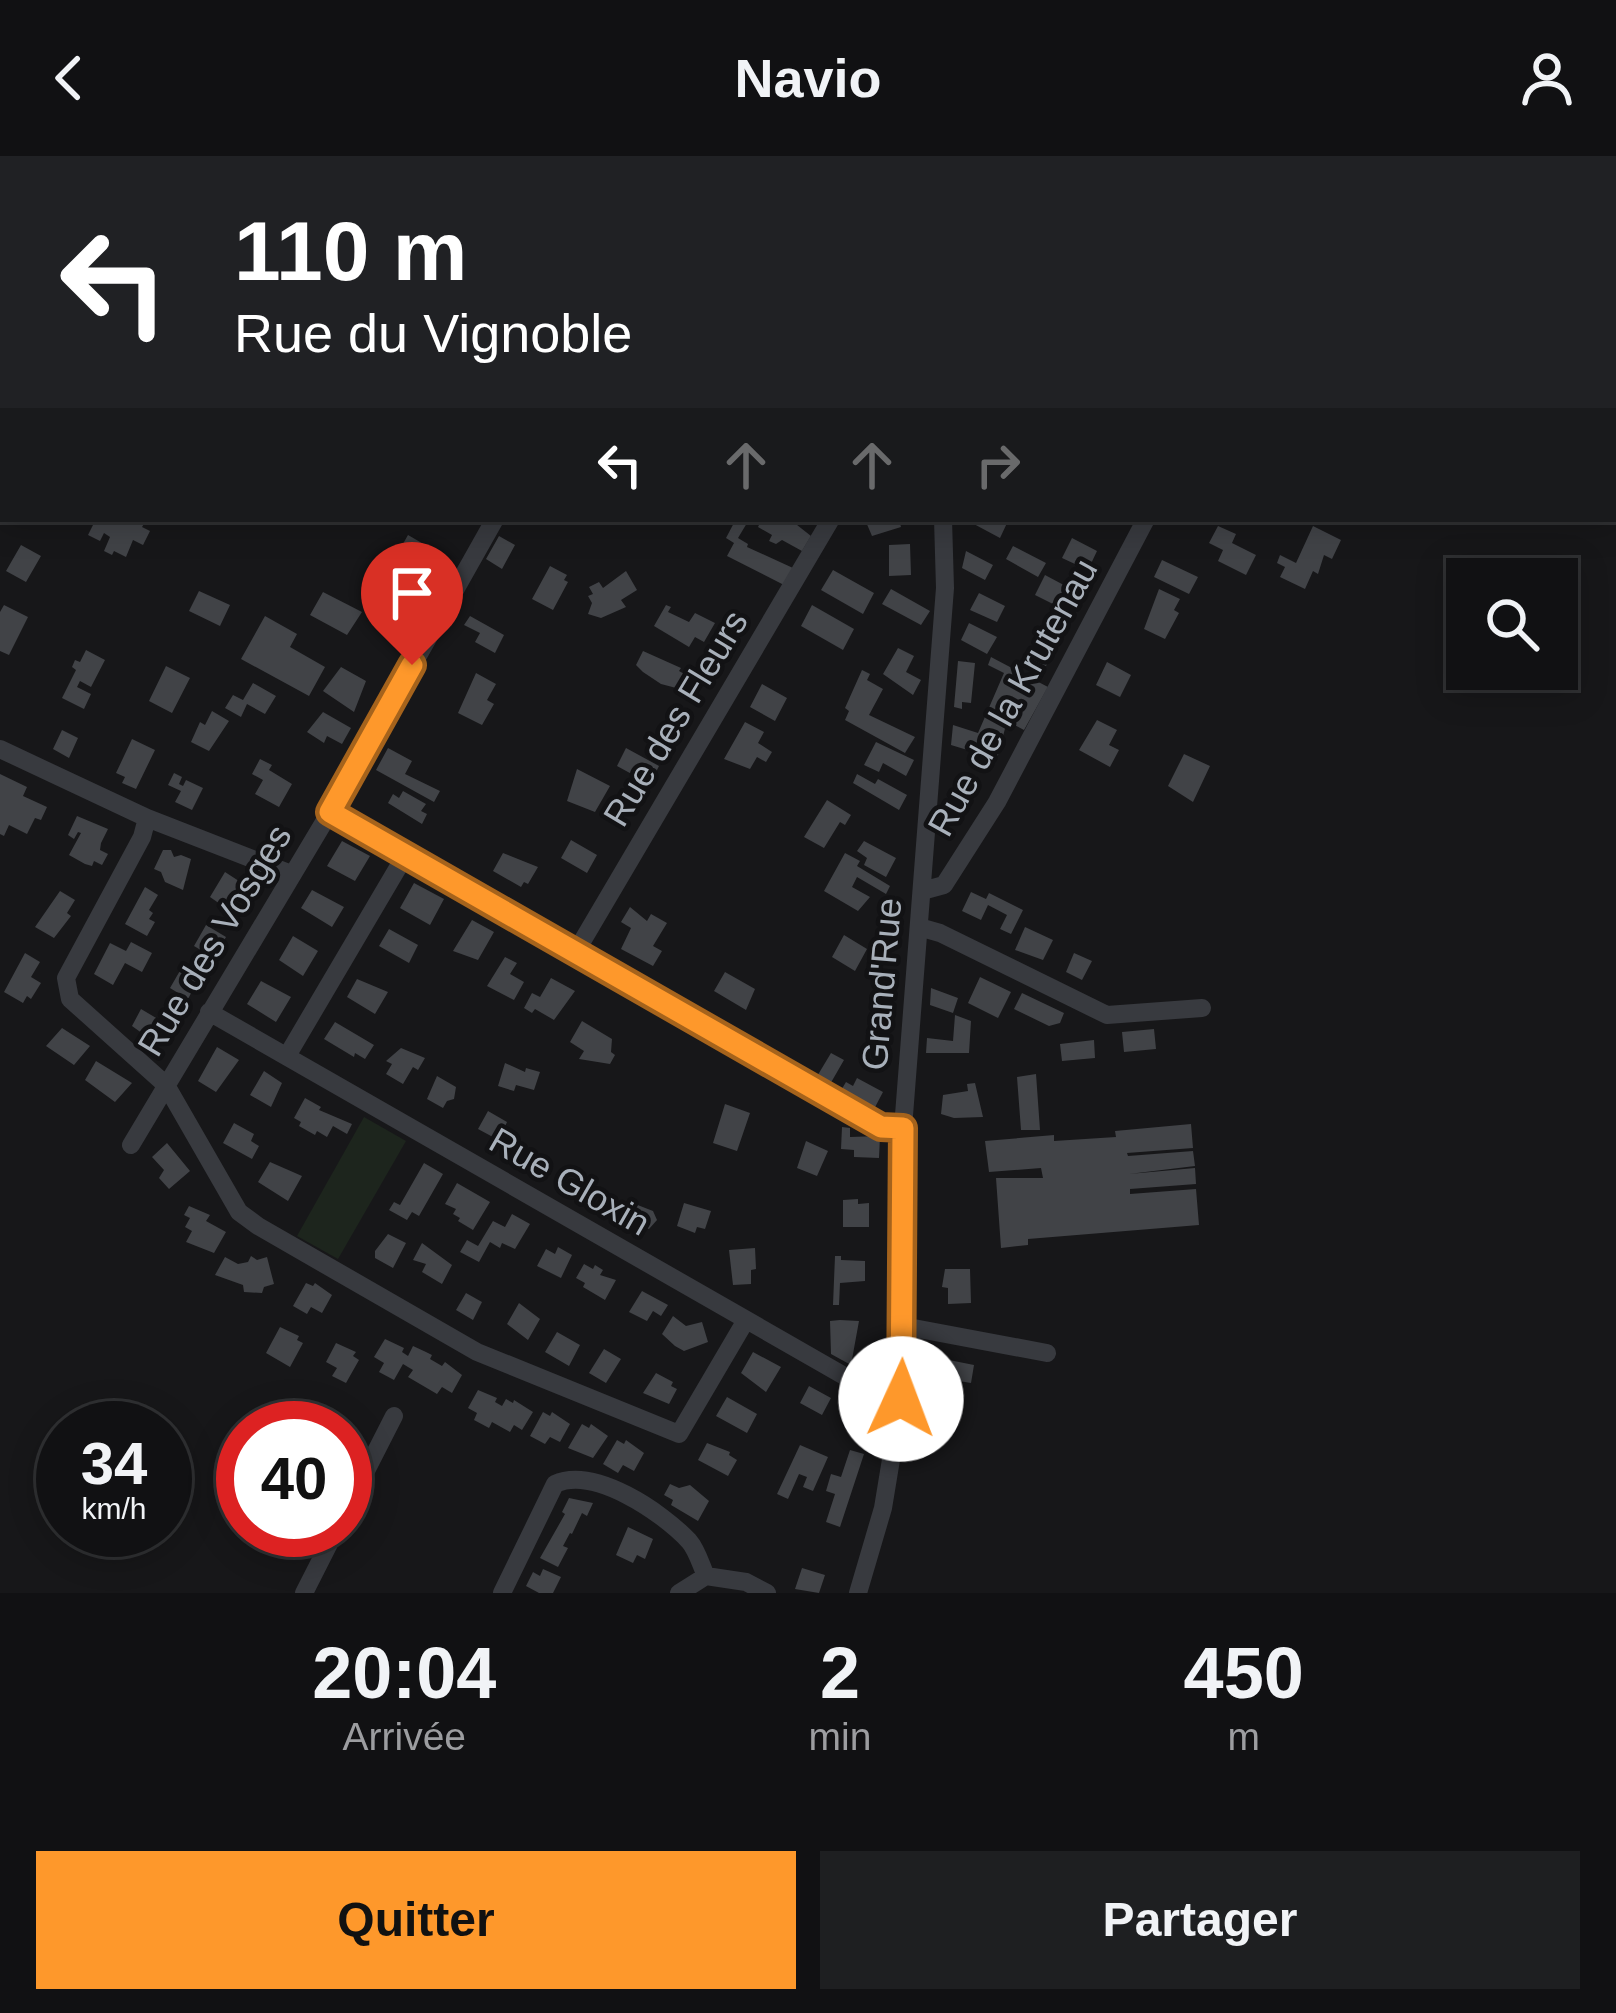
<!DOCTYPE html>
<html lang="fr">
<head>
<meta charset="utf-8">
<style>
  body { margin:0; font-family:Arial,sans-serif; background:#1e1f21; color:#f1f3f6; height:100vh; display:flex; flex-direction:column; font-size:45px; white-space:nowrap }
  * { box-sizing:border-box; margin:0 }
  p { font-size:39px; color:#9c9da0 }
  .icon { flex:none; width:66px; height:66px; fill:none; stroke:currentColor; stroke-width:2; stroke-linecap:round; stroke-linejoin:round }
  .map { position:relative; height:1437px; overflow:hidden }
  .sheet { display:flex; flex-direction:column; background:#111113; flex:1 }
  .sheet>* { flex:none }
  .banner { position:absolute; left:0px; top:0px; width:1617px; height:366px; box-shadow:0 6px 30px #0003,0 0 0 3px #303133; background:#202124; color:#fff; overflow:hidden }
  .tools { position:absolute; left:1446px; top:402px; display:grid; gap:24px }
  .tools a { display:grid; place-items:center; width:132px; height:132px; border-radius:0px; background:#111113; box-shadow:0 6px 30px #0003,0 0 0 3px #303133; font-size:60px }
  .speed { position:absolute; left:36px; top:1245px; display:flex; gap:24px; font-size:60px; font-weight:700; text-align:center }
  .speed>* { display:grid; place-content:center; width:156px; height:156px; border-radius:50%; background:#111113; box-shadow:0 6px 30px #0003,0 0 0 3px #303133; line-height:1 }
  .speed small { font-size:30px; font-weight:400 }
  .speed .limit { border:18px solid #d22; background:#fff; color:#111 }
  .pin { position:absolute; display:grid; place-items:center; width:102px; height:102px; color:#fff; margin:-123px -51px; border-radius:50% 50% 50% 0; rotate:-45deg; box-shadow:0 0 12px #0007 }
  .pin .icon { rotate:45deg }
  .me { position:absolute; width:132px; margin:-66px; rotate:2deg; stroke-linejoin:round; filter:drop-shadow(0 0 9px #0008) }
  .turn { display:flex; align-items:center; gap:42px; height:252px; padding:0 36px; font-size:54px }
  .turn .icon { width:156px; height:156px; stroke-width:2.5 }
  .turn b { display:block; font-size:84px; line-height:102px }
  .lanes { display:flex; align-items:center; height:114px; padding:0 36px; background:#0003; justify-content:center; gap:60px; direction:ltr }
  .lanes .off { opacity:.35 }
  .eta { display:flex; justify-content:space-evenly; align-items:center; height:204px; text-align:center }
  .eta b { font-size:72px; font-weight:700; line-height:84px }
  .cta { display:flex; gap:24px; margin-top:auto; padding:24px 36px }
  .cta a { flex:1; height:138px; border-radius:0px; background:#fe982b; color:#111; font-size:48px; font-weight:700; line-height:138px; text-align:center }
  .cta a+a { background:#1e1f21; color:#f1f3f6 }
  header { display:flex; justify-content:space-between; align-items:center; height:156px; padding:0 36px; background:#111113; font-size:54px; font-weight:700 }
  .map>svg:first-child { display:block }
  .green { fill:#1d251d }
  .building { fill:#414347 }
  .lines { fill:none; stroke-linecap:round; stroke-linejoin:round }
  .minor { stroke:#383a3f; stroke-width:18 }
  .route-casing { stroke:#a5631c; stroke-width:30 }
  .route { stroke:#fe982b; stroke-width:21 }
  .labels { text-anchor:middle; stroke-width:9; stroke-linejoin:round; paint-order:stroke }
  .street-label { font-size:36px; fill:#a8b0ba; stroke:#121214 }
</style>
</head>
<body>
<header><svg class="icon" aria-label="back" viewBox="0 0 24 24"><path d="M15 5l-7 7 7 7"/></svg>Navio<svg class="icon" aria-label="person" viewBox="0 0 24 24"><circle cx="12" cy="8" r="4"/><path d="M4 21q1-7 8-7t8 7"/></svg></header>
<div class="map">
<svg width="1616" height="1437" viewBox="0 0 1616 1437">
  <rect width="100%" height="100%" fill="#171719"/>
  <path class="green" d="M364,961L406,985L338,1103L297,1080Z"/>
  <path class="building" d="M96,363H147L142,371L150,375L143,389L133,384L126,401L114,395L112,399L104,395L110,381L104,377L100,385L88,379Z
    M736,363L747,367L738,382L748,388L747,391L793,412L784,429L727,400L734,387L726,382Z
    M762,363L789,368L792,365L811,380L802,395L782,384L776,388L769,385L772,379L758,371Z
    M876,363H899L901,371L872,380L866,366Z
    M974,363H1005L1008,365L1000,382L972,367Z
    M1218,370L1236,378L1232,387L1256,399L1246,419L1218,405L1223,394L1209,387Z
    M1313,370L1341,384L1332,403L1324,399L1318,418L1313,415L1305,433L1280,421L1285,411L1277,407L1280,399L1296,407Z
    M408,379L427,390L418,406L425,409L420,418L415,424L408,420L405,426L387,416Z
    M499,380L515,389L502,413L486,403Z
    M1072,382L1097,395L1088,414L1062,402Z
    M910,388L911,419L889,420V389Z
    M21,389L41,400L26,426L6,415Z
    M1013,390L1046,407L1038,421L1006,403Z
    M966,395L993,409L985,424L962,412Z
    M1162,404L1198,421L1189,438L1154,421Z
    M550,410L567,419L564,424L568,426L553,454L532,443Z
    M833,414L874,437L863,458L821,434Z
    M626,415L637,434L621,444L626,451L601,462L588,458L592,447L588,440L593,438L589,431L599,426L603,432Z
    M1045,419L1075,435L1065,454L1035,439Z
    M891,433L930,455L921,469L882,448Z
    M1159,433L1180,443L1174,454L1179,457L1165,483L1144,473Z
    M199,435L230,449L220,470L189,455Z
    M323,436L362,456L347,479L310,459Z
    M979,437L1005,450L997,466L970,454Z
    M4,449L28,461L9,499L0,495V456Z
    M666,449L671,451L668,456L689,466L695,457L715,467L704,486L695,481L689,491L654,470Z
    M812,449L854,473L843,494L801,470Z
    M265,460L297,478L290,491L325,511L309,540L241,503Z
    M470,460L504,479L495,497L475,486L480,477L464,469Z
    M969,467L997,481L987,498L961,484Z
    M1044,476L1060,483L1046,510L1030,503Z
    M898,492L914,500L906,516L921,524L913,539L883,518Z
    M86,494L105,504L91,531L80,525L77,531L91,538L84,553L62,542L76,514L72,511L75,504L80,506Z
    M643,495L681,512L679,515L688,520L680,533L661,528L643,516L636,509Z
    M991,501L1048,531L1024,574L1007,565L997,603L951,589L953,569L978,577L1004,517L988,509Z
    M958,505L975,507L971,547L962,546V553L954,551Z
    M1107,506L1131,519L1120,541L1096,529Z
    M166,510L190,522L172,557L149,545Z
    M341,511L366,525L354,556L323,535Z
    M862,514L870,518L867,524L883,533L869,559L915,581L905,597L845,564L849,555L845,552Z
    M476,517L496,528L487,544L494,548L482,569L458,557Z
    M253,527L276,540L265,558L247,548L241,561L225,552L233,539L243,544Z
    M762,528L787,542L775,565L750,551Z
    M212,555L229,565L209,595L191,586L200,566L205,569Z
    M323,556L351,572L342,588L327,580L324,587L307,576Z
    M1097,564L1117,574L1109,589L1119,594L1110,611L1079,594Z
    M745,566L764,576L758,587L772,596L766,606L757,601L750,613L724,603Z
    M62,574L78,582L69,602L53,593Z
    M132,583L155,594L136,633L122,627L125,621L116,617Z
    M876,586L914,604L906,620L883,607L879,616L864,609Z
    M388,592L412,605L405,618L440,635L434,646L376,614Z
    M626,592L659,610L650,628L617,610Z
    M1184,598L1210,610L1193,646L1168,630Z
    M260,603L272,609L269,614L292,628L279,651L255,638L263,624L252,618Z
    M577,613L610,630L595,656L567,645Z
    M174,617L182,621L179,628L183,630L186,624L203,632L192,654L175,646L181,635L168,629Z
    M0,618L27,631L23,640L47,651L41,664L35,662L27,678L9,669L4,680L0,678Z
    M857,618L875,628L878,623L907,639L899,654L853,627Z
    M403,635L426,648L421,655L427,658L422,668L388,647L393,638L399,642Z
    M827,644L851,659L845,669L840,666L824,692L804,681Z
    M77,660L108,673L101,687L100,694L108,698L102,709L94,705L92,710L85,708L69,699L81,677L78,676L74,683L68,679Z
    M571,684L597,699L587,717L561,702Z
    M342,685L370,700L355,725L327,710Z
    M864,685L896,702L886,721L864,709L867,702L857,695Z
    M163,694H171L174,701L181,699L191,703L183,734L165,726L161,716L154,713Z
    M503,697L538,711L528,728L524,726L521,731L493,715Z
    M845,697L860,705L857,710L890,730L886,738L857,721L852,731L870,741L858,755L824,735Z
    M225,716L245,729L233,757L210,741Z
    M414,727L444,743L430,769L400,752Z
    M145,731L158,739L149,754L153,757L149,763L155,766L147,780L125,768Z
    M312,734L344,751L332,771L301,752Z
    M60,735L75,744L67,757L71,760L54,782L35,771Z
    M971,736L986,743L989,737L1023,754L1011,778L1000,773L1007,759L988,749L981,764L962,755Z
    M630,751L647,765L651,758L667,767L653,790L662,795L653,810L621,793L631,772L621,766Z
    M472,764L494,776L478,804L453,795Z
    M206,769L226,781L214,802L194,790Z
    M1025,771L1053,784L1043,804L1015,794Z
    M389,773L418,789L409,807L379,790Z
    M844,779L867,793L855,815L832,801Z
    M293,780L318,795L303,820L279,804Z
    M131,786L152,797L142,816L125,807L113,829L94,818L110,787L126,795Z
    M25,797L40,806L31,821L41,827L31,843L27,840L23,847L4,836Z
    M1074,797L1092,805L1082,824L1066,816Z
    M505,801L517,807L510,818L524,826L514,844L487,830Z
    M181,813L198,824L188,843L170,832Z
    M725,816L755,833L746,854L714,835Z
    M980,821L1011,836L998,862L968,847Z
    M551,822L575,835L554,864L535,853L532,857L524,852L532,837L540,841Z
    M357,823L388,836L375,858L347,841Z
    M261,825L291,841L276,866L247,848Z
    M931,832L958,842L953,857L930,849Z
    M1022,837L1064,857L1060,867L1049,870L1014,853Z
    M141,853L168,869L157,888L132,870Z
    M955,859L971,865L969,897H926L927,882L953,885Z
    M582,865L612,883L611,896L615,899L610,908L579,903L584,895L570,886Z
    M335,866L374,889L365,903L355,897L354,901L324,883Z
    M62,872L90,890L74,909L46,890Z
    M1154,873L1156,893L1124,896L1122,876Z
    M1094,884L1095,902L1062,905L1060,888Z
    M217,891L239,904L216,936L198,925Z
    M401,892L425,902L418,914L413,911L403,928L386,918L392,908L386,905Z
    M831,897L844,904L829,930L816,922Z
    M96,905L132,927L115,946L85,924Z
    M505,907L525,916L526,912L540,916L534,934L516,929L514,935L498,930Z
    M264,915L282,927L271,951L250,939Z
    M1036,918L1040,974H1021L1017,921Z
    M437,920L456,931L454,943L447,945L443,952L427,943Z
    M857,922L883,936L873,955L840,936L846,926L853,930Z
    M975,927L983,961L954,962L941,958L943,939L968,935L967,928Z
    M305,942L321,951L319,954L352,968L347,978L333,970L327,981L317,975L315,979L299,970L301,966L294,962Z
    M725,948L750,957L737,995L713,987Z
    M488,955L507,966L503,975L509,978L504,987L478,973Z
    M234,967L254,978L251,985L259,990L252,1003L223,987Z
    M1191,968L1193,992L1127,997L1128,1000L1193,995L1195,1010L1129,1018L1195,1012L1196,1028L1130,1033V1038L1196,1033L1199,1069L1028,1083V1089L1001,1092L996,1022H1043L1041,1012L989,1016L985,985L1054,979V985L1116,981L1115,975Z
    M842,971L850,972V981L880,980L879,1002L854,1001V994L841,993Z
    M806,985L828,995L817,1020L797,1012Z
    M167,987L190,1015L169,1033L159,1022L164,1014L152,1001Z
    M270,1006L302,1020L288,1045L258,1026Z
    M424,1007L443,1018L419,1060L412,1056L407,1064L389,1054L394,1046L400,1049Z
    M457,1027L490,1046L473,1074L458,1065L460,1062L453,1058L456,1053L445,1048Z
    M858,1043V1048L869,1047V1071H843V1044Z
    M684,1047L711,1055L705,1073L697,1071L695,1077L677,1070Z
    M635,1048L653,1055L657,1064L649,1073L629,1065Z
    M189,1050L210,1059L206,1065L226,1076L214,1097L186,1086L192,1075L185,1071L190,1062L184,1059Z
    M512,1058L530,1068L515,1093L502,1087L500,1092L490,1086L479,1106L460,1096L467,1084L478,1090L493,1065L505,1071Z
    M388,1078L406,1087L393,1112L375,1102V1095Z
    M422,1087L452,1109L442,1128L422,1116L426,1108L413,1104Z
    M558,1091L572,1099L561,1122L537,1110L546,1093L555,1098Z
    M755,1092L756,1113L751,1114V1128L733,1129L729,1094Z
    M251,1100L257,1104L267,1101L274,1128L264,1131L262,1137L244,1136L243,1129L215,1119L225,1101L238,1108L248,1106Z
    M835,1100H841V1104L865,1105V1125L840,1127L839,1149H833Z
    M584,1108L593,1113L595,1109L603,1114L600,1119L616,1124L605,1144L583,1131L585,1127L576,1122Z
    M945,1113H970L971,1147L948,1148V1132L942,1131Z
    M306,1127L313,1130L315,1127L332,1139L322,1157L311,1151L307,1158L293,1150Z
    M642,1135L668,1149L661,1160L653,1155L647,1165L629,1156Z
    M466,1137L482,1146L473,1164L456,1154Z
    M519,1147L540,1163L528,1184L507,1168Z
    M673,1160L686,1170L702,1166L708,1186L684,1195L675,1190L662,1178Z
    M840,1164L859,1165L851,1209L831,1198L830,1165Z
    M280,1171L299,1180L297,1184L303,1187L290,1211L266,1197Z
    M557,1176L580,1189L569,1210L545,1196Z
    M385,1183L404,1192L402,1196L408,1200L413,1190L426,1196L432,1199L430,1203L442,1210L445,1206L462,1219L452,1237L442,1231L437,1238L408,1221L413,1214L403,1208L394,1224L379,1216L384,1207L374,1201Z
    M336,1187L356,1196L353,1200L359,1204L346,1227L332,1220L337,1212L326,1206Z
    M604,1193L621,1203L606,1227L589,1217Z
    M753,1196L781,1211L766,1236L741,1217Z
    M944,1203L974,1209L971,1227L941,1222Z
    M656,1217L673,1226L671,1230L677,1233L669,1248L643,1237Z
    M809,1230L831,1242L822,1259L800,1247Z
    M478,1234L497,1242L495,1246L502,1250L506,1243L513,1247L514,1244L533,1256L522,1274L514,1269L510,1276L492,1266L489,1272L474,1264L477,1257L468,1252Z
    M727,1241L757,1258L747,1277L716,1260Z
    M543,1256L550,1260L552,1256L570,1268L560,1286L550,1281L545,1288L530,1280Z
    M582,1268L589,1272L591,1268L608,1280L593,1302L568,1292Z
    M617,1284L624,1288L626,1284L644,1297L634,1315L623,1309L618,1317L603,1308Z
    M707,1287L730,1296L729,1299L737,1304L728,1320L698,1304Z
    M800,1289L828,1301L813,1335L803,1331L807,1321L799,1318L788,1343L777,1338Z
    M850,1294L864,1298L840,1371L826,1366L835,1338L826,1335L831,1318L841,1321Z
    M670,1328L679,1332L690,1329L709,1345L698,1365L671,1349L673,1344L664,1339Z
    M569,1342L593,1347L587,1360L582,1357L572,1378L570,1377L563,1390L568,1392L558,1411L540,1402L565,1358L562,1356Z
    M628,1371L653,1383L645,1403L637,1399L633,1407L616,1399Z
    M802,1412L825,1419L819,1437L795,1433Z
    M543,1413L561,1421L553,1437H539L526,1430L533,1416L540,1420Z"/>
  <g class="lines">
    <path class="minor" d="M812,0L813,3
      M1208,0L1213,3
      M350,3L351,0
      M788,3L795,0
      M0,221L3,222
      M0,357L3,352
      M0,593L147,662L291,718
      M330,656L881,971L903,972
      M147,662L142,681L66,822L70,843L166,929L239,1056L258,1070L477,1196L679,1278L746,1164
      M922,735L944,729L997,646L1146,363
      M919,771L940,777L1107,859L1202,852
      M577,794L831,363
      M209,856L881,1241L901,1243
      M287,900L406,698
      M131,989L330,656L495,363
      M903,1170L1047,1197
      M345,1356L394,1260
      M304,1437L336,1374
      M502,1437L555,1328C594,1310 662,1356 689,1385C697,1394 701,1409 706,1420L746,1426L767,1437
      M679,1437L706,1420
      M858,1437L883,1352L901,1243L903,972L945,432L943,363"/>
  </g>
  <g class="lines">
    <g class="route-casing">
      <path id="route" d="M412,509L330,656L881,971L903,972L901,1243"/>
    </g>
    <use href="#route" class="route"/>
  </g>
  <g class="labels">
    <g class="street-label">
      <text transform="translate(1012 541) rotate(-61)" y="13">Rue de la Krutenau</text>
      <text transform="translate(675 562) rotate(-59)" y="13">Rue des Fleurs</text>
      <text transform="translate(214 784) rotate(-59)" y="13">Rue des Vosges</text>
      <text transform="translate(881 828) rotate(-85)" y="13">Grand'Rue</text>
      <text transform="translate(570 1025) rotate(30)" y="13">Rue Gloxin</text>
    </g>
  </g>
</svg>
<div class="tools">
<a><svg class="icon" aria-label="search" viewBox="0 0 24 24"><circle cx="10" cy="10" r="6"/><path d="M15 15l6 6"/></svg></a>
</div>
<div class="speed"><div>34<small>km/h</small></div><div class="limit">40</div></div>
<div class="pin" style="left:412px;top:509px;background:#d93025"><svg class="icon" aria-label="arrive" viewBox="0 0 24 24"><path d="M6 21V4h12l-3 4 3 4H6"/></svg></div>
<svg class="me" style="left:901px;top:1243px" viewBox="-20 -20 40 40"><circle r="19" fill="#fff"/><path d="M0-13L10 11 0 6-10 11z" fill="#fe982b"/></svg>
<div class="banner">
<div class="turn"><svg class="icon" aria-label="left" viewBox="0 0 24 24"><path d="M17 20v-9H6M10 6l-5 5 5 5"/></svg><div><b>110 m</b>Rue du Vignoble</div></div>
<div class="lanes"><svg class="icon" aria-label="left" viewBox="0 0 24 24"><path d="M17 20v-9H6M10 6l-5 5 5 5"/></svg><svg class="icon off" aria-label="ahead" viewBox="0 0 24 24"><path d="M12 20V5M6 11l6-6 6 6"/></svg><svg class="icon off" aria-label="ahead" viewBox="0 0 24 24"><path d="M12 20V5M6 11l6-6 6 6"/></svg><svg class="icon off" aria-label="right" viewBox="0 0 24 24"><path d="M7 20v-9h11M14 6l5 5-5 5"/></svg></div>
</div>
</div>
<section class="sheet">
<div class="eta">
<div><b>20:04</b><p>Arrivée</p></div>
<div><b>2</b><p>min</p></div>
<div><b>450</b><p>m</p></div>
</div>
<div class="cta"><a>Quitter</a><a>Partager</a></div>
</section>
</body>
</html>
